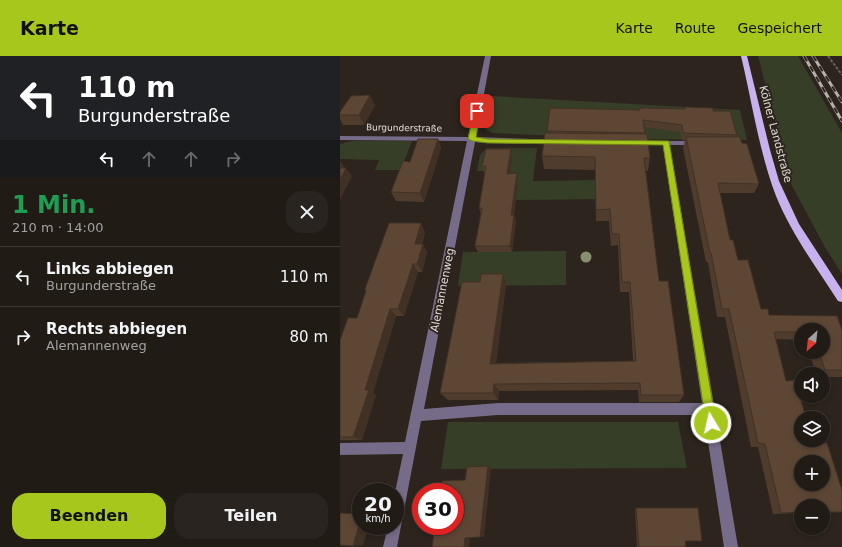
<!DOCTYPE html>
<html lang="de">
<head>
<meta charset="utf-8">
<style>
  body { margin:0; font-family:"DejaVu Sans",sans-serif; background:#29241f; color:#f1f3f6; height:100vh; display:flex; flex-direction:column; font-size:15px; white-space:nowrap }
  * { box-sizing:border-box; margin:0 }
  p { font-size:13px; color:#a2a1a1 }
  .icon { flex:none; width:22px; height:22px; fill:none; stroke:currentColor; stroke-width:2; stroke-linecap:round; stroke-linejoin:round }
  .map { position:relative; flex:1; overflow:hidden }
  .side { display:flex; flex-direction:column; background:#211b16; width:340px }
  .side>* { flex:none }
  .banner { background:#202124; color:#fff; overflow:hidden }
  .needle { width:26px; rotate:207deg }
  .fabs { position:absolute; left:454px; top:267px; display:grid; gap:8px }
  .fabs a { display:grid; place-items:center; width:36px; height:36px; border-radius:50%; background:#211b16; box-shadow:0 2px 6px #0003,0 0 0 1px #3e3935; font-size:20px }
  .speed { position:absolute; left:12px; top:427px; display:flex; gap:8px; font-size:20px; font-weight:700; text-align:center }
  .speed>* { display:grid; place-content:center; width:52px; height:52px; border-radius:50%; background:#211b16; box-shadow:0 2px 6px #0003,0 0 0 1px #3e3935; line-height:1 }
  .speed small { font-size:10px; font-weight:400 }
  .speed .limit { border:6px solid #d22; background:#fff; color:#111 }
  .pin { position:absolute; display:grid; place-items:center; width:34px; height:34px; color:#fff; margin:-17px; border-radius:8px; box-shadow:0 2px 6px #0006 }
  .me { position:absolute; width:44px; margin:-22px; rotate:351deg; stroke-linejoin:round; filter:drop-shadow(0 0 3px #0008) }
  .turn { display:flex; align-items:center; gap:14px; height:84px; padding:0 12px; font-size:18px }
  .turn .icon { width:52px; height:52px; stroke-width:2.5 }
  .turn b { display:block; font-size:28px; line-height:34px }
  .lanes { display:flex; align-items:center; height:38px; padding:0 12px; background:#0003; justify-content:center; gap:20px; direction:ltr }
  .lanes .off { opacity:.35 }
  .round { display:grid; place-items:center; flex:none; width:42px; height:42px; border-radius:16px; background:#29241f }
  .summary { display:flex; align-items:center; justify-content:space-between; height:68px; padding:0 12px }
  h1 { font-size:24px; font-weight:800; line-height:30px; color:#1e9e55 }
  .button { display:flex; gap:8px; margin-top:auto; padding:8px 12px }
  .button a { flex:1; height:46px; border-radius:16px; background:#a8c71d; color:#111; font-size:16px; font-weight:800; line-height:46px; text-align:center }
  .button a+a { background:#29241f; color:#f1f3f6 }
  ul { padding:0; list-style:none }
  li { display:flex; align-items:center; gap:12px; height:60px; padding:0 12px; border-top:1px solid #3e3935 }
  li div { flex:1 }
  li b { display:block; font-size:15px }
  li em { font-style:normal }
  header { display:flex; align-items:center; gap:24px; box-sizing:border-box; height:56px; padding:0 20px; background:#a8c71d; color:#111 }
  header strong { font-size:19px }
  nav { display:flex; gap:22px; margin-inline-start:auto; font-size:14px }
  main { display:flex; flex:1; min-height:0 }
  .map>svg:first-child { display:block }
  .green { fill:#363e27 }
  .lines { fill:none; stroke-linecap:round; stroke-linejoin:round }
  .path { stroke:#68615b; stroke-width:2; stroke-dasharray:3 1.5; stroke-linecap:butt }
  .minor { fill:#766c89; fill-rule:evenodd }
  .major { fill:#c7b2ee; fill-rule:evenodd }
  .rail-casing { stroke:#b6afab; stroke-width:3 }
  .rail { stroke:#2c241d; stroke-width:2; stroke-dasharray:6; stroke-linecap:butt }
  .tree { fill:#888f6f }
  .wall { fill:#503c2d }
  .shaded-wall { fill:#413124 }
  .building { fill:#5d4634; stroke:#413124; fill-rule:evenodd }
  .route { fill:#a8c71d; stroke:#6d8113 }
  .labels { text-anchor:middle; stroke-width:4; stroke-linejoin:round; paint-order:stroke }
  .far-street-label { font-size:9px; fill:#e1dbd7; stroke:#2c241d }
  .street-label { font-size:11px; fill:#e1dbd7; stroke:#2c241d }
</style>
</head>
<body>
<header>
<strong>Karte</strong>
<nav><a>Karte</a><a>Route</a><a>Gespeichert</a></nav>
</header>
<main>
<section class="side">
<div class="banner">
<div class="turn"><svg class="icon" aria-label="left" viewBox="0 0 24 24"><path d="M17 20v-9H6M10 6l-5 5 5 5"/></svg><div><b>110 m</b>Burgunderstraße</div></div>
<div class="lanes"><svg class="icon" aria-label="left" viewBox="0 0 24 24"><path d="M17 20v-9H6M10 6l-5 5 5 5"/></svg><svg class="icon off" aria-label="ahead" viewBox="0 0 24 24"><path d="M12 20V5M6 11l6-6 6 6"/></svg><svg class="icon off" aria-label="ahead" viewBox="0 0 24 24"><path d="M12 20V5M6 11l6-6 6 6"/></svg><svg class="icon off" aria-label="right" viewBox="0 0 24 24"><path d="M7 20v-9h11M14 6l5 5-5 5"/></svg></div>
</div>
<div class="summary"><div><h1>1 Min.</h1><p>210 m · 14:00</p></div><a class="round"><svg class="icon" aria-label="close" viewBox="0 0 24 24"><path d="M6 6l12 12M18 6L6 18"/></svg></a></div>
<ul>
<li><svg class="icon" aria-label="left" viewBox="0 0 24 24"><path d="M17 20v-9H6M10 6l-5 5 5 5"/></svg><div><b>Links abbiegen</b><p>Burgunderstraße</p></div><em>110 m</em></li>
<li><svg class="icon" aria-label="right" viewBox="0 0 24 24"><path d="M7 20v-9h11M14 6l5 5-5 5"/></svg><div><b>Rechts abbiegen</b><p>Alemannenweg</p></div><em>80 m</em></li>
</ul>
<div class="button"><a>Beenden</a><a>Teilen</a></div>
</section>
<div class="map">
<svg width="502" height="491" viewBox="0 0 502 491">
  <rect width="100%" height="100%" fill="#2c241d"/>
  <path class="green" d="M418,0H458L502,77V218L486,193L451,128Z
    M150,40L400,54L407,84L276,83L152,77L145,73Z
    M11,85H72L61,114H35L39,104L0,103V88Z
    M147,92H197L193,125L255,124V131L267,143L176,144L177,131L169,124L172,100L145,115H137L140,99Z
    M226,195V229L118,230L123,196Z
    M108,366H338L347,412L101,413Z"/>
  <g class="lines">
    <path class="path" d="M488,0L502,19"/>
    <path class="minor" d="M145,0H151L136,81L218,84L222,86L218,88L148,87L135,86L84,353L158,347H362L323,89H296L292,87L296,85H361V89H330L398,491H384L364,359H158L81,365L57,491H43L48,470H55V436L63,398L0,399V387L65,386L127,85L0,84V80L128,81Z"/>
    <path class="major" d="M401,0H407L430,94L439,125L459,168L502,234V246L498,245C476,211 451,177 436,140C419,95 412,46 401,0Z"/>
    <g class="rail-casing">
      <path id="rail" d="M464,0L502,65
        M473,0L502,46"/>
    </g>
    <use href="#rail" class="rail"/>
  </g>
  <circle class="tree" cx="246" cy="201" r="5.5"/>
  <path class="wall" d="M35,49L24,69H3L0,63V56Z
    M345,51L373,55L397,79L396,81L402,87L419,128L414,137H380L390,184L398,204L421,253L429,259L502,274V321H483V318H476L469,296H483V274H461V284L436,283L446,325L473,387L502,434V456L483,457V450H461V457L433,458L418,391H411L385,261H377L368,206H366L343,92L345,84H342L340,76L304,71L305,78L310,102L308,115H306L319,225L344,339L339,346H299L298,334L159,335L158,344H108L100,337L140,226L163,218L166,228L156,307L293,305L289,236H280L278,189L271,190L269,165H256L255,114L204,113L202,100L207,75L300,54L345,53Z
    M98,83L101,92L84,146L56,145L51,136L70,106Z
    M171,93L172,100L170,118L178,124L174,159L176,166L172,196H138L135,190L141,158L139,152L145,117H144L142,110Z
    M85,176L82,188L87,196L82,216H78L64,260H56L33,337L36,339L22,384H0V284Z
    M296,452L345,485L346,491H297L295,453Z"/>
  <path class="shaded-wall" d="M30,39L35,49L24,69L19,59Z
    M98,83L101,92L84,146L80,137Z
    M171,93L172,100L169,124L167,118Z
    M0,105L6,113V112L12,120L0,144Z
    M177,117L178,124L173,166L171,159Z
    M174,159L176,166L172,196L170,190Z
    M81,167L85,176L79,196L75,188Z
    M83,188L87,196L82,216L77,208Z
    M73,208L78,216L64,260L58,253Z
    M163,218L166,228L155,316L150,308Z
    M50,253L56,260L33,337L36,339L22,384L13,381L25,334Z
    M154,328L159,335L158,344L153,337Z
    M148,410L151,413L144,481H140Z
    M21,463V470H29L23,489L13,490Z
    M125,482H130L129,491H124Z"/>
  <path class="building" d="M30,39L19,59H0V56L11,40Z
    M345,51L373,52V55H390L397,79L343,77L342,69L303,64L305,77L207,75L210,52L300,54V52L345,53Z
    M205,77L307,78L310,102H304L319,225H328L344,339H301L300,327L154,328L153,337H100L122,226H140L141,218H163L150,308L296,305L290,226H282L279,178H272L270,153L256,154L255,101L202,100Z
    M399,80L402,87L407,88L419,128L378,127L390,184H393L398,204H408L421,253H428L429,259L497,260L502,274V314H485L479,296H483V274H461V276H434L446,325L455,324L466,362H461V384H472L473,387H487L502,434V456H483V450H461V456L441,457L425,388L418,387L389,253H382L371,197H370L346,81H396ZM461,406H483V428H461Z
    M78,83H98L80,137L51,136L63,105L70,106Z
    M146,93H171L167,118L177,117L171,159H174L170,190H135L142,152H139L146,110H142Z
    M0,112H6L0,124Z
    M49,167H81L75,188H83L77,208H73L58,253H50L25,334H29L13,381H0V284L8,262H17L26,235L25,233Z
    M148,410L140,481L125,482L124,491H92L95,470H115V436H100L102,425L125,424L127,411Z
    M296,452H358L362,485H345L346,491H299Z
    M0,457L21,458V463L13,490L0,489Z"/>
  <path class="route" d="M137,53L141,55L136,81L148,83L329,85L376,367L375,371L371,372L367,371L366,367L323,89L148,87L132,85L128,83L134,55Z"/>
  <g class="labels">
    <g class="far-street-label">
      <text transform="translate(64 72) rotate(1)" y="3">Burgunderstraße</text>
    </g>
    <g class="street-label">
      <text transform="translate(436 78) rotate(75)" y="4">Kölner Landstraße</text>
      <text transform="translate(102 234) rotate(-79)" y="4">Alemannenweg</text>
    </g>
  </g>
</svg>
<div class="fabs">
<a><svg class="needle" viewBox="-14 -14 28 28"><path d="M0-13l5 13h-10z" fill="#e53935"/><path d="M0 13l5-13h-10z" fill="#a2a1a1"/></svg></a>
<a><svg class="icon" aria-label="sound" viewBox="0 0 24 24"><path d="M4 9h4l5-4v14l-5-4H4zM17 9q2 3 0 6"/></svg></a>
<a><svg class="icon" aria-label="layers" viewBox="0 0 24 24"><path d="M12 4l9 5-9 5-9-5zM3 14l9 5 9-5"/></svg></a>
<a>+</a>
<a>−</a>
</div>
<div class="speed"><div>20<small>km/h</small></div><div class="limit">30</div></div>
<div class="pin" style="left:137px;top:55px;background:#d93025"><svg class="icon" aria-label="arrive" viewBox="0 0 24 24"><path d="M6 21V4h12l-3 4 3 4H6"/></svg></div>
<svg class="me" style="left:371px;top:367px" viewBox="-20 -20 40 40"><circle r="17" fill="#a8c71d" stroke="#fff" stroke-width="3"/><path d="M0-11L8 9 0 5-8 9z" fill="#fff"/></svg>
</div>
</main>
</body>
</html>
